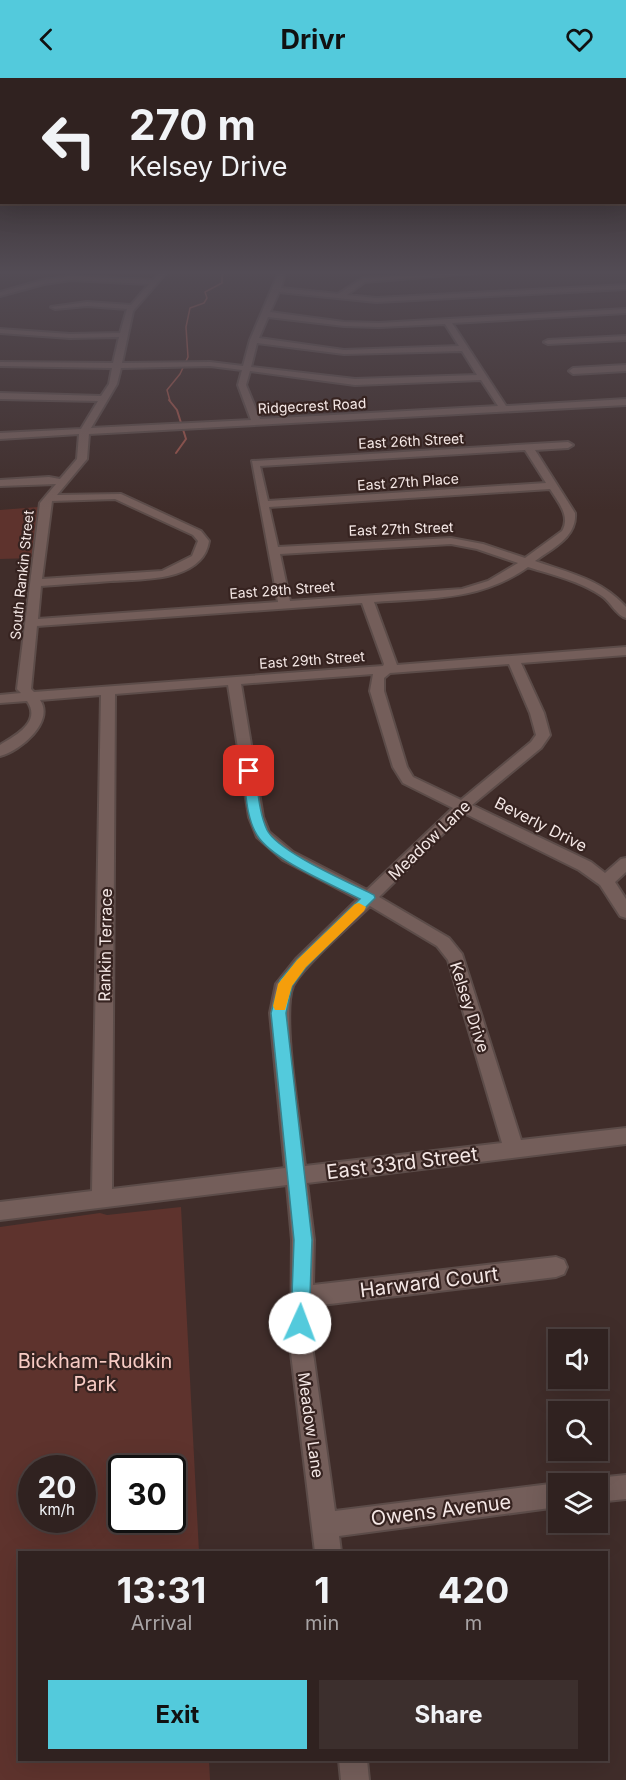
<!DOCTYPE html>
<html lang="en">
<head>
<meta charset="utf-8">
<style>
  body { margin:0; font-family:Inter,sans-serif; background:#3c2f2d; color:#f1f3f6; height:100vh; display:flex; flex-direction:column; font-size:22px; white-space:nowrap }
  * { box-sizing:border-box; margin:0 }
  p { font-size:20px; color:#a8a4a5 }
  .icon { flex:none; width:33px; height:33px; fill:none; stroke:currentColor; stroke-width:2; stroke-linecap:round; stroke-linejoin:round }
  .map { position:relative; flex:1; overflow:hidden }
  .sheet { position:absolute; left:18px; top:1473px; width:590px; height:210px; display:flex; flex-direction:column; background:#302220; border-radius:0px; box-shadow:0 6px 24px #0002,0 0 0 2px #4b3f3e }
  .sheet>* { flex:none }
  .top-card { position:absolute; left:0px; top:0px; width:627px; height:126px; box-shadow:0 6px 24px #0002,0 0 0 2px #4b3f3e; background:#302220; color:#f1f3f6; overflow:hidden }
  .buttons { position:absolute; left:548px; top:1251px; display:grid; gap:12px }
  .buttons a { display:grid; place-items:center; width:60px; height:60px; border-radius:0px; background:#302220; box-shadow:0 6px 24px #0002,0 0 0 2px #4b3f3e; font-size:30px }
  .speed { position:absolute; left:18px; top:1377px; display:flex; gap:12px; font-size:30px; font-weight:700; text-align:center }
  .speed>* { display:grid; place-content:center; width:78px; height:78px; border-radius:50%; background:#302220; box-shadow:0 6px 24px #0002,0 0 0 2px #4b3f3e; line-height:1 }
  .speed small { font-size:15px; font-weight:400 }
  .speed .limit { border:3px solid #111; border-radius:9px; background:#fff; color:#111 }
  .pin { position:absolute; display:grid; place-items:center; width:51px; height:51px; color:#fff; margin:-26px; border-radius:12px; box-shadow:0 3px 9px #0006 }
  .me { position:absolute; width:66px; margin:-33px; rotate:2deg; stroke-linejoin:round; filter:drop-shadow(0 0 4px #0008) }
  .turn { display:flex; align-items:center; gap:21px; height:126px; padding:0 30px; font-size:27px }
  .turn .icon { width:78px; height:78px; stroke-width:2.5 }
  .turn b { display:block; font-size:42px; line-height:51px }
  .eta { display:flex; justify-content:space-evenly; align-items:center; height:102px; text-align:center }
  .eta b { font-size:36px; font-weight:700; line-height:42px }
  .cta { display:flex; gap:12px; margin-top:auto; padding:12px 30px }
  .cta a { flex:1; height:69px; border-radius:0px; background:#53cadc; color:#111; font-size:24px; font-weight:700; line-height:69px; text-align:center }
  .cta a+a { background:#3c2f2d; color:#f1f3f6 }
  header { display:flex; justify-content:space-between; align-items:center; height:78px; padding:0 30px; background:#53cadc; color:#111; font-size:27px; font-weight:700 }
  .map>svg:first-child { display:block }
  .green { fill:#5e332d; fill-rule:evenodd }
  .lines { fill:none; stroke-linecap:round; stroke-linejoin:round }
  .stream-far1 { stroke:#9b544a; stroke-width:1.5 }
  .stream { stroke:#9b544a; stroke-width:2 }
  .minor-casing { stroke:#5c4c49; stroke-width:4 }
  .minor { fill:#745e5a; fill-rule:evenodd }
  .route { fill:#53cadc; stroke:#36838f; stroke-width:1.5 }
  .slow { fill:#f59e0b }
  .labels { text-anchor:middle; stroke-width:4.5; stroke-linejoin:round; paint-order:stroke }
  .far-street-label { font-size:14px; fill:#f4e7e5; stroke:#362320 }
  .street-label { font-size:16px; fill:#f4e7e5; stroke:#362320 }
  .near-street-label { font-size:20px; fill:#f4e7e5; stroke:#362320 }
  .near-park-label { font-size:20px; fill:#f7cbc4; stroke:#362320 }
</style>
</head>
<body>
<header><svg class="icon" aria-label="back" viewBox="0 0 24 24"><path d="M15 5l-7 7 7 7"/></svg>Drivr<svg class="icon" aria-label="heart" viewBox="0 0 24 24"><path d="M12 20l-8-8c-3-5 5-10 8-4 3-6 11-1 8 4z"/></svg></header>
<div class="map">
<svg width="626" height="1702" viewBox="0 0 626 1702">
  <rect width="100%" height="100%" fill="#402d2a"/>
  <path class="green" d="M38,429L32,480L0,481V432Z
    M181,1129L199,1474H20V1682H209L210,1702H0V1149L100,1135L107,1137ZM32,1390H82V1442H32ZM122,1390H172V1442H122Z"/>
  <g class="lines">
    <path class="stream-far1" d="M170,323L167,312L180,296L188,279L186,249L190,230L204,225L207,220L205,214L222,205V197L225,194"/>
    <path class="stream" d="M169,322L177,332L186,361L176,375"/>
    <g class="minor-casing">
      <path id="minor" d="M160,194H167L133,233L122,285L210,284L243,288L250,262L279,194H285L281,210L338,216L363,200L485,194L365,204L347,217L376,220L626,207V211L376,224L279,214L270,234L344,244L379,245L626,231V235L452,245L506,328L626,321V327L89,356L87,381L57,417L121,416L201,453L209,463C203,504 141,501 111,503C88,505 64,506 41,508L38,541L278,524L252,383L568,364L573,367L568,370L535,372L575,435C577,459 553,470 535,483C569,495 601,501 626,529V540C616,537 611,524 602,518C580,503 553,497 528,489C480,523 430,520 374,524L397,587L626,569V577L521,585L544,635L550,657L541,670L472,727L591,784L605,795L621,781L626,780V794L615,804L626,821V840L620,838L600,807L579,792L464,735L379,819L449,860L462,876L521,1062L626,1050V1066L307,1105L314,1162L313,1207L556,1179L564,1182L567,1189L564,1196L556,1199L313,1228V1275L335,1433L558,1405L560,1406H558V1429L339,1458L341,1474H315L291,1275L292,1162L287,1107L0,1142V1124L92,1113L101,617L40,622C55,644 20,673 0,678V667C15,658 42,644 27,623L0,625V617L21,615L17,611L40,425L56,406L0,408V402L49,399L60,401L77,381L79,356L0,361V355L81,351L98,323L0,321V315L101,318L109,306L112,290L0,288V284L113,285L119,259L70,260L0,255V251L70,256L120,255L127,231L87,228L55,231L51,229L87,224L131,227L149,206L71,202L44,206L0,218V214L43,202L71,198L153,202ZM268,239L344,248L379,249L445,246L459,268L344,272L259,260ZM257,265L344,276L462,273L477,297L355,301L251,289ZM210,288L242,292L238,307L251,342L91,350L117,306L121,290ZM250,293L355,307L481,302L498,328L260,341L246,307ZM525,372L546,405L268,423L260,388ZM550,411C558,424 571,438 562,453L525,480L483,466L451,460L278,469L269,429ZM115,421L193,457L198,463L192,478L162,493L42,501L52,423ZM451,466L477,471L518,485L488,503L462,511L290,523L280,476ZM362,525L384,586L383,588L34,614L31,611L37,548ZM509,586L530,635L536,657L531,664L461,722L413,699L407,689L384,613V600L390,595ZM373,596L370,613L393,689L403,705L453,730L367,812L293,774L269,754L263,739L241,606ZM228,607L249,739L257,759L283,782L358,821L296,881L276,906L270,935L285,1090L112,1111L115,616ZM370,828L437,868L448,882L502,1065L305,1088C301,1051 281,937 293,908C302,889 353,845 370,828Z
        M626,258V262L548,266L544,264L548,262Z
        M626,287V293L573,296L569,293L573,290Z
        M626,1397V1421L597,1424V1406H587L588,1403L597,1400Z
        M339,1682H367L369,1702H341Z"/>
    </g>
    <use href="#minor" class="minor"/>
  </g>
  <linearGradient id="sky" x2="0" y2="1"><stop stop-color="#231917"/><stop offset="0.45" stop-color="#534c55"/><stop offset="1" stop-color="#534c55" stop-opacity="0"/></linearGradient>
  <rect width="626" height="432" fill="url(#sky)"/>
  <path class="route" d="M249,690L255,693C258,713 259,735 267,752C278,774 350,805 374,817L375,820L306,889L292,908L286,935L312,1162L309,1245L307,1251L300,1253L294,1251L291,1245L294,1162L271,935L280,902L297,882L360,821C333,807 272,782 257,757C246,739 246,714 243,693Z"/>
  <path class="slow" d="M359,825L366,829L364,833L306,889L292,908L285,932H275L273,928L278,906L297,882L355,826Z"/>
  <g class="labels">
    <g class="far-street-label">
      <text transform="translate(312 328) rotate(-3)" y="5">Ridgecrest Road</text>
      <text transform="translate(411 363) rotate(-3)" y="5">East 26th Street</text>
      <text transform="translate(408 404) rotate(-4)" y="5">East 27th Place</text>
      <text transform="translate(401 451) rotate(-2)" y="5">East 27th Street</text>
      <text transform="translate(22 497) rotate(-84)" y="5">South Rankin Street</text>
      <text transform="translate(282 512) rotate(-4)" y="5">East 28th Street</text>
      <text transform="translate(312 582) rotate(-4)" y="5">East 29th Street</text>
    </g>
    <g class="street-label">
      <text transform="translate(541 746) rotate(27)" y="6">Beverly Drive</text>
      <text transform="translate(429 762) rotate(-44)" y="6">Meadow Lane</text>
      <text transform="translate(105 867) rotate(-89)" y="6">Rankin Terrace</text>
      <text transform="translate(470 929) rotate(72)" y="6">Kelsey Drive</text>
      <text transform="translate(311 1347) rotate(82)" y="6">Meadow Lane</text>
    </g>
    <g class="near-street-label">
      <text transform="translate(402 1085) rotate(-7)" y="7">East 33rd Street</text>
      <text transform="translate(429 1204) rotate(-7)" y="7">Harward Court</text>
      <text transform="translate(441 1432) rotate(-7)" y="7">Owens Avenue</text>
    </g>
    <g class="near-park-label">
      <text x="95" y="1290">Bickham-Rudkin<tspan x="95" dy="23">Park</tspan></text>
    </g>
  </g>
</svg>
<div class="buttons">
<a><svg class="icon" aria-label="sound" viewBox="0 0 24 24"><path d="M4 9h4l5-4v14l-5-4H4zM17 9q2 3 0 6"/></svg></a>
<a><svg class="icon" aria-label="search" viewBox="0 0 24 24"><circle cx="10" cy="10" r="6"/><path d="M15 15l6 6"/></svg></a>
<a><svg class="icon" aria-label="layers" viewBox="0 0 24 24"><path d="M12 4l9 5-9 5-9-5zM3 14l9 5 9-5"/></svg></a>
</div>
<div class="speed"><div>20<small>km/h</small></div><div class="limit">30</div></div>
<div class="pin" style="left:249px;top:693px;background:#d93025"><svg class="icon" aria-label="arrive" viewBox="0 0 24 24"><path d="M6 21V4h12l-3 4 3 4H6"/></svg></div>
<svg class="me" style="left:300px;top:1245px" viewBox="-20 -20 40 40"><circle r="19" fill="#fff"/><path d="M0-13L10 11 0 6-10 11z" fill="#53cadc"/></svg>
<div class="top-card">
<div class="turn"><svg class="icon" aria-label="left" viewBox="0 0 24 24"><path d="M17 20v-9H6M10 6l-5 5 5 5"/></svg><div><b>270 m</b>Kelsey Drive</div></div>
</div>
<section class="sheet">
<div class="eta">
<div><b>13:31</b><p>Arrival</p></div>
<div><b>1</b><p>min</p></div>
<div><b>420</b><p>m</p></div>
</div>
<div class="cta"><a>Exit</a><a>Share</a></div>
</section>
</div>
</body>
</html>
